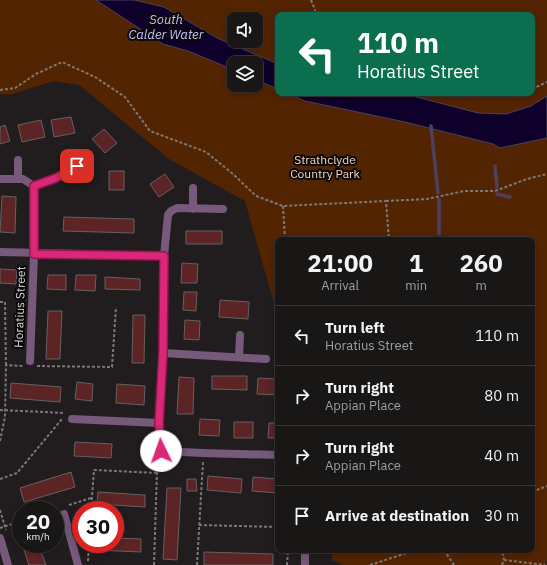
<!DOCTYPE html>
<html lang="en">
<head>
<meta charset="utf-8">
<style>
  body { margin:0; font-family:"IBM Plex Sans",sans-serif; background:#262323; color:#f1f3f6; height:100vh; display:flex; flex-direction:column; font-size:15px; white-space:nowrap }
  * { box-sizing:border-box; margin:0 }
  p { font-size:13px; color:#9f9fa1 }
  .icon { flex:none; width:22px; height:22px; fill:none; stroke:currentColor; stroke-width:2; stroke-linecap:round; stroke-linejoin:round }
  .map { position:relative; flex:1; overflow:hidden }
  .details { position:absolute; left:275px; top:237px; width:260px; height:316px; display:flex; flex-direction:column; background:#191616; border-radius:8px; box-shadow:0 2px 10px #0003,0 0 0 1px #373535 }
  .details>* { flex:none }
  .hud { position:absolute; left:275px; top:12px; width:260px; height:84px; border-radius:8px; box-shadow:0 2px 10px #0003,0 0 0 1px #373535; background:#0b6e4f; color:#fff; overflow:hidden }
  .fabs { position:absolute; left:227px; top:12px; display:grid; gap:8px }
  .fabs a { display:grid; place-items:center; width:36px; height:36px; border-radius:8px; background:#191616; box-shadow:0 2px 10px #0003,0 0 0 1px #373535; font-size:20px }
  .speed { position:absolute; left:12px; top:501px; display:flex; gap:8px; font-size:20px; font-weight:700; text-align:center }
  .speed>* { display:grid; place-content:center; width:52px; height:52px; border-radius:50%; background:#191616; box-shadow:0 2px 10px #0003,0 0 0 1px #373535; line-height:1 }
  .speed small { font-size:10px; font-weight:400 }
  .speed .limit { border:6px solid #d22; background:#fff; color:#111 }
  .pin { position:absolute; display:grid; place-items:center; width:34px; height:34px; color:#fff; margin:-17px; border-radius:8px; box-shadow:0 2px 6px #0006 }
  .me { position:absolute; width:44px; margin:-22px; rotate:357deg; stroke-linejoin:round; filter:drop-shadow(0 0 3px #0008) }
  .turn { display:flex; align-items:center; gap:14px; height:84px; padding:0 16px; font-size:18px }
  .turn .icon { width:52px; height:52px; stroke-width:2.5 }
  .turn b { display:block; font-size:28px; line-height:34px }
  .eta { display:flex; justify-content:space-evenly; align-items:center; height:68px; text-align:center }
  .eta b { font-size:24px; font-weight:700; line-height:28px }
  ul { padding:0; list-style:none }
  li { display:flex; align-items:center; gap:12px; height:60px; padding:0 16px; border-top:1px solid #373535 }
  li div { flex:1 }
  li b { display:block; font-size:15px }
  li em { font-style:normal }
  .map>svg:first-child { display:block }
  .green { fill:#532401; fill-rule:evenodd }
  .water { fill:#0f002b; stroke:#4c405f }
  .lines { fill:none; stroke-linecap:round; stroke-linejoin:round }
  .stream { stroke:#4c405f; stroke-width:3.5 }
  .building { fill:#5d2425; stroke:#666060 }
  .path { stroke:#7b7879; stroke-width:2; stroke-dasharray:3 2; stroke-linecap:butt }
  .minor { stroke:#76597b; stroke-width:8 }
  .route-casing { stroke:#8e194d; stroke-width:10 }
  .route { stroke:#db2777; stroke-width:7 }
  .labels { text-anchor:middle; stroke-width:4; stroke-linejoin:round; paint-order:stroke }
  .park-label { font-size:12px; fill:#f4d3c0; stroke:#090808 }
  .street-label { font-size:12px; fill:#d9d6d7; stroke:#090808 }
  .water-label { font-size:13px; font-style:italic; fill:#c8bdfe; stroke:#090808 }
</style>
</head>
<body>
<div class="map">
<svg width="547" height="565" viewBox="0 0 547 565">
  <rect width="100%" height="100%" fill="#211d1e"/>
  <path class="green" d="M0,0H547V565H343L332,560V550H532V240H278V318L245,201L169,159L79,85L54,81L9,95L0,94ZM278,15H532V93H278ZM234,19H256V41H234ZM234,63H256V85H234Z"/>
  <path class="water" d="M96,0H134L164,7L217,38L278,64V89L256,80V63H234V70L188,51L163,44Z
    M287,93H401L478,113L506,114L531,106L547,96V138L500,148L493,144L405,122L305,101Z"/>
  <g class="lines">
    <path class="stream" d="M431,126L438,193
      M495,166L497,187
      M497,194L510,197
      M439,199V234"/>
  </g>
  <path class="building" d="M71,117L75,133L54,137L51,120Z
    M41,120L45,137L22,142L18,125Z
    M5,125L10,141L0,144V127Z
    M104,129L117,143L105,153L92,139Z
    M109,171H124V190H109Z
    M165,174L174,187L159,197L150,184Z
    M2,196L16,197L15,233L0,232Z
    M64,217L134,219V233L63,231Z
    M186,231H222V244H186Z
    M182,263L198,264L197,283H181Z
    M0,269L17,270L16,284L0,283Z
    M48,275H66V290L47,289Z
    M76,275H96L95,291L75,290Z
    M105,277L140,279V290L105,289Z
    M184,292H197L196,311L183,310Z
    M220,300L249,302L248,319L219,317Z
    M48,311H62L60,359H46Z
    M133,315H145L144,363H132Z
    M185,320L200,321L199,340L184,339Z
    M212,376H247V390L212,389Z
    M179,377L194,378L193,414H177Z
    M258,378L277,379L278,395L257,394Z
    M77,382L93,384L92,401L75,399Z
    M11,383L61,387L60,402L10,398Z
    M117,384L145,386L144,405L116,403Z
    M200,419L220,420L219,436L199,435Z
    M234,422H253V438H234Z
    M269,423H278V438H268Z
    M75,442L112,444L111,458L74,456Z
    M71,472L75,487L24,502L20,488Z
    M208,476L242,479L241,493L207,490Z
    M253,477L278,479V493L252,491Z
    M187,479H196L197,491H187Z
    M167,488H181L177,560L163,559Z
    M98,492L145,495V507L97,504Z
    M21,529V542L17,531Z
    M115,538L141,539V552L94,550V544H115Z
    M22,544H38L46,565H29Z
    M204,552L273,554V565H204Z"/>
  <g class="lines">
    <path class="path" d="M311,0L317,15
      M532,89L547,82
      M0,90L15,88L36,74L62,62L95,77L125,97L150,131L206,152L233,174L256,196L283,206L386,201L389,240
      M386,201L427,199L464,191H495L527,179L547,174
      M283,206L285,240
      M0,302H5L6,365
      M37,366L112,367L116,307
      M0,410L65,413
      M0,441L5,417L6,365L23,366
      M0,479L17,473L62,419
      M532,492L547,486
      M69,505L91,498
      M0,510L6,530
      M91,510L94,470L157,473
      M199,525L278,527
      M0,528L21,521
      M444,550L454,565
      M504,560L545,565
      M88,561L89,544
      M154,565L157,470L159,460
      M197,565L203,462
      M287,565L288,550
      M370,565L416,550
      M502,565L504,560L502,550"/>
    <path class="minor" d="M18,160V179
      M0,179H23L34,186
      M193,188V209
      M0,252L164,256L163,353L159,423L161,451L203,453L278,455
      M164,256L168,215L171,211L177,208L223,209
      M163,353L266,359
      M239,357L240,335
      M30,361L34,254V186L56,178L77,166
      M72,419L159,423
      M64,514L78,565
      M0,538L8,565
      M305,565V550"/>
  </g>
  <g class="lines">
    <g class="route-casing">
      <path id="route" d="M77,166L56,178L34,186V254L164,256L163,353L159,423L161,451"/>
    </g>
    <use href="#route" class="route"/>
  </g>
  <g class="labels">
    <g class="park-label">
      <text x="325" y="164">Strathclyde<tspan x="325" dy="14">Country Park</tspan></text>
    </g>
    <g class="street-label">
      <text transform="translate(20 307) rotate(-88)" y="4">Horatius Street</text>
    </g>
    <g class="water-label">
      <text x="166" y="24">South<tspan x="166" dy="15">Calder Water</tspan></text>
    </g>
  </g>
</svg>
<div class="fabs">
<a><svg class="icon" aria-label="sound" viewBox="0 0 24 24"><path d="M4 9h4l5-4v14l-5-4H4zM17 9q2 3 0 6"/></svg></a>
<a><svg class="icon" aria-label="layers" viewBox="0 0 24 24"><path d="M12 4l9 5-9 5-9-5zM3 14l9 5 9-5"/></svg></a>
</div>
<div class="speed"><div>20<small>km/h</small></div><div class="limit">30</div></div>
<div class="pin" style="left:77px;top:166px;background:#d93025"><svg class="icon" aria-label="arrive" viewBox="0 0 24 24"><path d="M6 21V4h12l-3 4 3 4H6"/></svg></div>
<svg class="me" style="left:161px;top:451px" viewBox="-20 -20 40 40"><circle r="19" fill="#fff"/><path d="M0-13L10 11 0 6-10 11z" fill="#db2777"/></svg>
<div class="hud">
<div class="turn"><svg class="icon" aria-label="left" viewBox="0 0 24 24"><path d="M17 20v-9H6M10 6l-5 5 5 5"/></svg><div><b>110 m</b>Horatius Street</div></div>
</div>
<section class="details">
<div class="eta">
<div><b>21:00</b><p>Arrival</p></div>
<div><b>1</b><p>min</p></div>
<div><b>260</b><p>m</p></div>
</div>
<ul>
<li><svg class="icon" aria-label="left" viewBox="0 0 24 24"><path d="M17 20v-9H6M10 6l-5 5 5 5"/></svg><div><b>Turn left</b><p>Horatius Street</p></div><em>110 m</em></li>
<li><svg class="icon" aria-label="right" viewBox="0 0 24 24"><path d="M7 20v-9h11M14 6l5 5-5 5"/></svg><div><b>Turn right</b><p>Appian Place</p></div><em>80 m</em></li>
<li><svg class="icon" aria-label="right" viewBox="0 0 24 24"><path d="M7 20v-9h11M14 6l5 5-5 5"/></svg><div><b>Turn right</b><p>Appian Place</p></div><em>40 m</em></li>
<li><svg class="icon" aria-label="arrive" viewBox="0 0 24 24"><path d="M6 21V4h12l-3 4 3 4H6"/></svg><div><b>Arrive at destination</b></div><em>30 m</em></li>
</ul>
</section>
</div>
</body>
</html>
